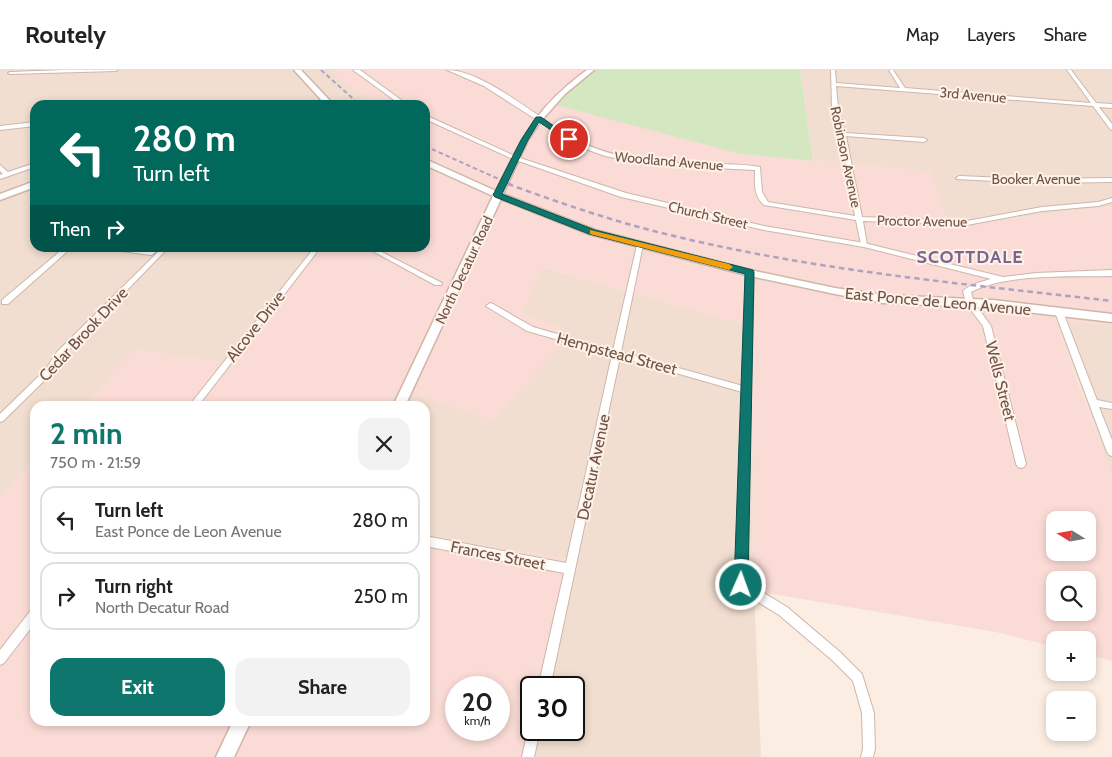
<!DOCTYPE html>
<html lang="en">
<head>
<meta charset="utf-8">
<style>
  body { margin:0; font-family:Cabin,sans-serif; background:#f2f2f2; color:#222; height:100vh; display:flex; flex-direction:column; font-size:19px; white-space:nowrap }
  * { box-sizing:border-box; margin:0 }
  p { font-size:16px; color:#767676 }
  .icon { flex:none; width:28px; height:28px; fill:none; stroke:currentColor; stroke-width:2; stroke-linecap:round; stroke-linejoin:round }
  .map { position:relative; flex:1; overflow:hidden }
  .panel { position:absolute; left:30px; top:331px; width:400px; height:325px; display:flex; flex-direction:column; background:#fff; border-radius:15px; box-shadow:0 2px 8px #0003 }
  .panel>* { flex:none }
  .guide { position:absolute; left:30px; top:30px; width:400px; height:152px; border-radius:15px; box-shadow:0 2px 8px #0003; background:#00695c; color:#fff; overflow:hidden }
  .needle { width:32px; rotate:281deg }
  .buttons { position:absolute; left:1046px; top:441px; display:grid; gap:10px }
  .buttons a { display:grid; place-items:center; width:50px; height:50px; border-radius:10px; background:#fff; box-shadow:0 2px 8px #0003; font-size:25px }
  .speed { position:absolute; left:445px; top:606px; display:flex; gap:10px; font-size:25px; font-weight:700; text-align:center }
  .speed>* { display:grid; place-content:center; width:65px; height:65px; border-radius:50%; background:#fff; box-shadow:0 2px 8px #0003; line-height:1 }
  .speed small { font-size:12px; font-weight:400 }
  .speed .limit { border:2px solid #111; border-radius:8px; background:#fff; color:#111 }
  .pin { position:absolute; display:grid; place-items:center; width:42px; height:42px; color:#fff; margin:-21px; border:2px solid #fff; border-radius:50%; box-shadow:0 1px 5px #0007 }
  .me { position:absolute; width:55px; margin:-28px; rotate:2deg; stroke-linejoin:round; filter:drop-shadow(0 0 4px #0008) }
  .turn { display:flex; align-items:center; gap:18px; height:105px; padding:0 20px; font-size:22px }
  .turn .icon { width:65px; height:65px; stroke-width:2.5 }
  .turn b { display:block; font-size:35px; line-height:42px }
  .then { display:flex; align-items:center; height:48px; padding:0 20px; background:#0003; gap:10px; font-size:19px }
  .round { display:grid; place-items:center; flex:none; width:52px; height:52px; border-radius:15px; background:#f2f2f2 }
  .head { display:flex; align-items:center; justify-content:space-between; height:85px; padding:0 20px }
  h1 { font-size:30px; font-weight:800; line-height:38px; color:#0f766e }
  .cta { display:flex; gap:10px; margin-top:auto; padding:10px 20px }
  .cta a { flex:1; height:58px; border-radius:15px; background:#0f766e; color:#fff; font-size:20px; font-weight:800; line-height:58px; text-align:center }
  .cta a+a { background:#f2f2f2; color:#222 }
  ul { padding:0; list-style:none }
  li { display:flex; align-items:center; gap:15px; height:68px; margin:0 10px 8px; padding:0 10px; border:2px solid #e0e0e0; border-radius:15px }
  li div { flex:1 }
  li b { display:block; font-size:19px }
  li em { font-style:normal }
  header { display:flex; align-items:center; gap:30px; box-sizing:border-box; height:70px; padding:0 25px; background:#fff; border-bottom:1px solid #e0e0e0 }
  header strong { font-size:24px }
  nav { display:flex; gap:28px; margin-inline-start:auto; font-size:18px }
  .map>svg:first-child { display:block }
  .residential { fill:#f2ded0 }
  .commercial { fill:#fbdbd5; fill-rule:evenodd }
  .green { fill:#d5e7c1 }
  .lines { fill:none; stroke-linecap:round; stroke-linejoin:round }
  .minor-casing { stroke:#cdb6ab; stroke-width:2 }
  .tertiary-casing { stroke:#cdb6ab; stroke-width:2 }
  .secondary-casing { stroke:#d0b5a9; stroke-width:3 }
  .minor { fill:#fff; fill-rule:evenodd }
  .tertiary { fill:#fff; fill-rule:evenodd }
  .secondary { fill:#fff; fill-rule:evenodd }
  .rail-far1 { stroke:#aea1c2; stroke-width:2; stroke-dasharray:4.5 3; stroke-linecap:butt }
  .rail { stroke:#aea1c2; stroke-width:2.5; stroke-dasharray:5.5 4; stroke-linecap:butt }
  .route { fill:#0f766e; stroke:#0a4d48 }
  .slow { fill:#f59e0b }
  .labels { text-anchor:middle; stroke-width:4; stroke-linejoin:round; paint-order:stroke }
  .far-street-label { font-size:14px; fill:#705249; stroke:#fef2e6 }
  .street-label { font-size:16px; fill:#705249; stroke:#fef2e6 }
  .far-district-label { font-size:18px; font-weight:bold; letter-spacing:1px; fill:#7d6593; stroke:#fef2e6 }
</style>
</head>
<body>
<header>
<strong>Routely</strong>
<nav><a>Map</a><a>Layers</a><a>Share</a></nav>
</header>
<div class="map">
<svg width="1112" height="687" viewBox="0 0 1112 687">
  <rect width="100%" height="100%" fill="#fbede1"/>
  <path class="residential" d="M0,0H330L344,12L377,35H35V178H321L228,294L135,280L84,336H35V391L0,430Z
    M800,0H1112V137L948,155L930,102L813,91Z
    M541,197L752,256L754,521L761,687H527L533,660H574V618L543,617L574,490L425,466V336H398L405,321L563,259L522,243Z
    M1055,249L1112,256V406L1082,321Z"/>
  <path class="commercial" d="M330,0H594L578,11L741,84L930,102L949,155L1112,137V256L1055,249L1112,406V591L1088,585V570H1055V577L996,562L754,521L752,256L542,197L522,243L563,259L560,277L492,350L405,321L398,336H84L135,280L228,294L321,178H425V35H377L344,12ZM1055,450H1088V482H1055ZM1055,510H1088V542H1055Z
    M35,391V651H425V466L574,490L543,617L531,618V660L527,687H0V430ZM456,618H499V660H456Z"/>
  <path class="green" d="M594,0H800L813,91L741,84L552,34L578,11Z"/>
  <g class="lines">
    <g class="minor-casing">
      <path id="minor" d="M65,0H118L116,1L10,4L8,3L10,2Z
        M447,0C484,0 540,50 573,68C615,91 660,93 707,94C724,94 743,94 760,97L762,122L768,132L855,146L840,64L832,37L831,0H835L836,13L900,18L889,0H893L905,18L1091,33L1067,0H1071L1096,33L1112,34V38L1099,37L1112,54V60L1110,59L1093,36L836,16L838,37L845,63L924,68L927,70L924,72L846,66L862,147L967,151L1042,137L1098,132L1112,128V132L1098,136L1042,141L967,155L863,151L867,175L864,177L861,175L856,150L764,135C753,125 755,113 755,100L650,95L605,86L586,79L568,70L484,16Z
        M35,52V56L0,60V56Z
        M35,93V97L0,109V105L3,104L0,101V95L8,102Z
        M959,106L1030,109L1112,108V112L1030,113L957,109L956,108Z
        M640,173L643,175L621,282L743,316L746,203L750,201L754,203L746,512L787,537L840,582L862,604L874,643L875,679L873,687H861L863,679L862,643L853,611L832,590L779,545L737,519L736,515L742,322L620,287L550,618H538L564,503L425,476V466L566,493L612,285L527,261L486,236L490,233L493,234L533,257L613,280L637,175Z
        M64,178H71L8,234H2V230Z
        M111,178H126L149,181L153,178H159L153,184L151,185L114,180Z
        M162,178H168L63,286L52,303L3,351L0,352V344L46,299L57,282Z
        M314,178H320L198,336H189Z
        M367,178H374L442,213L441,215H435Z
        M967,231H973L991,256L1026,394L1024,397L1021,398L1018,397L1016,394L983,256L967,235L966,233Z
        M1059,239L1063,242L1097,330L1112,333V339L1099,337L1112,370V386L1109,385L1107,382L1055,242Z
        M35,539V553L4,593L0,595V580L31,540Z
        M531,655V660H540L534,687H522L528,660Z"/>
    </g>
    <g class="tertiary-casing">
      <path id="tertiary" d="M353,0H360L408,35H401Z
        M425,45L517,87L626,123L764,156L864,173L1003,207L1036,203L1112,200V206C1072,207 1006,203 971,222L974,233L970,236L966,233L963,221C971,214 981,212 991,209L864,177L764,160L621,127L513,89L425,49Z"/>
    </g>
    <g class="secondary-casing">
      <path id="secondary" d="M294,0H301L334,35H326Z
        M587,0H594L565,24L541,51L528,70L503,124L595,160L750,200L835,218L883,225L993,230L1112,244V252L993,238L883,233L835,224L750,206L589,164L501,129L405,336H393L493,126L425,95V89L496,121C522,67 537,36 587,0Z
        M35,111V117L0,130V124Z
        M233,651H251L234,687H216Z"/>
    </g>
    <use href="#minor" class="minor"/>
    <use href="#tertiary" class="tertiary"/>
    <use href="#secondary" class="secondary"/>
    <path class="rail-far1" d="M321,0L360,35
      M425,76L512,115"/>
    <path class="rail" d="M508,114C563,134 618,153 674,166C818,201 966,214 1112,231"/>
  </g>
  <path class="route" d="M536,47H541L572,69L566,70L539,52L528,70L502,124L595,160L753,200L754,202L748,515L746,519L741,521L736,519L734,515L745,204L589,164L495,127L493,125L521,70Z"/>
  <path class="slow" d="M590,160L729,194L733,197L729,200L590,164Z"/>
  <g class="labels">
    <g class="far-street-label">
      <text transform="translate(973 25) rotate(5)" y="5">3rd Avenue</text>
      <text transform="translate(846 87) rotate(78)" y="5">Robinson Avenue</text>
      <text transform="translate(669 91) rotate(5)" y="5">Woodland Avenue</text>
      <text x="1036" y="114">Booker Avenue</text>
      <text transform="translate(708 145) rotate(13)" y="5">Church Street</text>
      <text transform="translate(922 151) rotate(1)" y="5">Proctor Avenue</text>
      <text transform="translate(464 200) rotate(-65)" y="5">North Decatur Road</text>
    </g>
    <g class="street-label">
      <text transform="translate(938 231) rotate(5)" y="6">East Ponce de Leon Avenue</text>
      <text transform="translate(255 256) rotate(-52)" y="6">Alcove Drive</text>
      <text transform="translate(83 264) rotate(-47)" y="6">Cedar Brook Drive</text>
      <text transform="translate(617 283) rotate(15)" y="6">Hempstead Street</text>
      <text transform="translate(1001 311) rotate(76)" y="6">Wells Street</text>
      <text transform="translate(593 397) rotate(-78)" y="6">Decatur Avenue</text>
      <text transform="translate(498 485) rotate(11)" y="6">Frances Street</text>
    </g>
    <g class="far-district-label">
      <text x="970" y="193">SCOTTDALE</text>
    </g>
  </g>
</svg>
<div class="buttons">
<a><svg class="needle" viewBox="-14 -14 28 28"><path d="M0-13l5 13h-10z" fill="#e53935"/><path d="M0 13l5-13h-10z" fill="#767676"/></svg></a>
<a><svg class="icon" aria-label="search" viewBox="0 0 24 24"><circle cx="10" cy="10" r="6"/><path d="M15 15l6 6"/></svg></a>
<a>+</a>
<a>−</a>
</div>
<div class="speed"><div>20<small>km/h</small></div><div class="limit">30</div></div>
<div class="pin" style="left:569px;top:69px;background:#d93025"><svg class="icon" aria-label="arrive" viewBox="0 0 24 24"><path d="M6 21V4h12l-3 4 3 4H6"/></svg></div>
<svg class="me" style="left:741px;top:515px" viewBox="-20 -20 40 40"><circle r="17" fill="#0f766e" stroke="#fff" stroke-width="3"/><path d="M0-11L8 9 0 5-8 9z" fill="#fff"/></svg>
<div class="guide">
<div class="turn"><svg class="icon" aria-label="left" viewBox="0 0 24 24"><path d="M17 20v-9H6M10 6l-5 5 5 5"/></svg><div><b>280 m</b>Turn left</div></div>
<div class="then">Then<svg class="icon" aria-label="right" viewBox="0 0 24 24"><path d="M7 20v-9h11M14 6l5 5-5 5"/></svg></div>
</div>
<section class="panel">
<div class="head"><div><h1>2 min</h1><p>750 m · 21:59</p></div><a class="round"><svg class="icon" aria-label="close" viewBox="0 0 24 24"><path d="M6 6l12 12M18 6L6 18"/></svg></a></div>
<ul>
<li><svg class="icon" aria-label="left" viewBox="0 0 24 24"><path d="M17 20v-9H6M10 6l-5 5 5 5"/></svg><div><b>Turn left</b><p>East Ponce de Leon Avenue</p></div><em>280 m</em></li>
<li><svg class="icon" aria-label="right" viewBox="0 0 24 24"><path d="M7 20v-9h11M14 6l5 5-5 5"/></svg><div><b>Turn right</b><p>North Decatur Road</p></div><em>250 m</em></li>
</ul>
<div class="cta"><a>Exit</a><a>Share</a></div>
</section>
</div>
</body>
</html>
